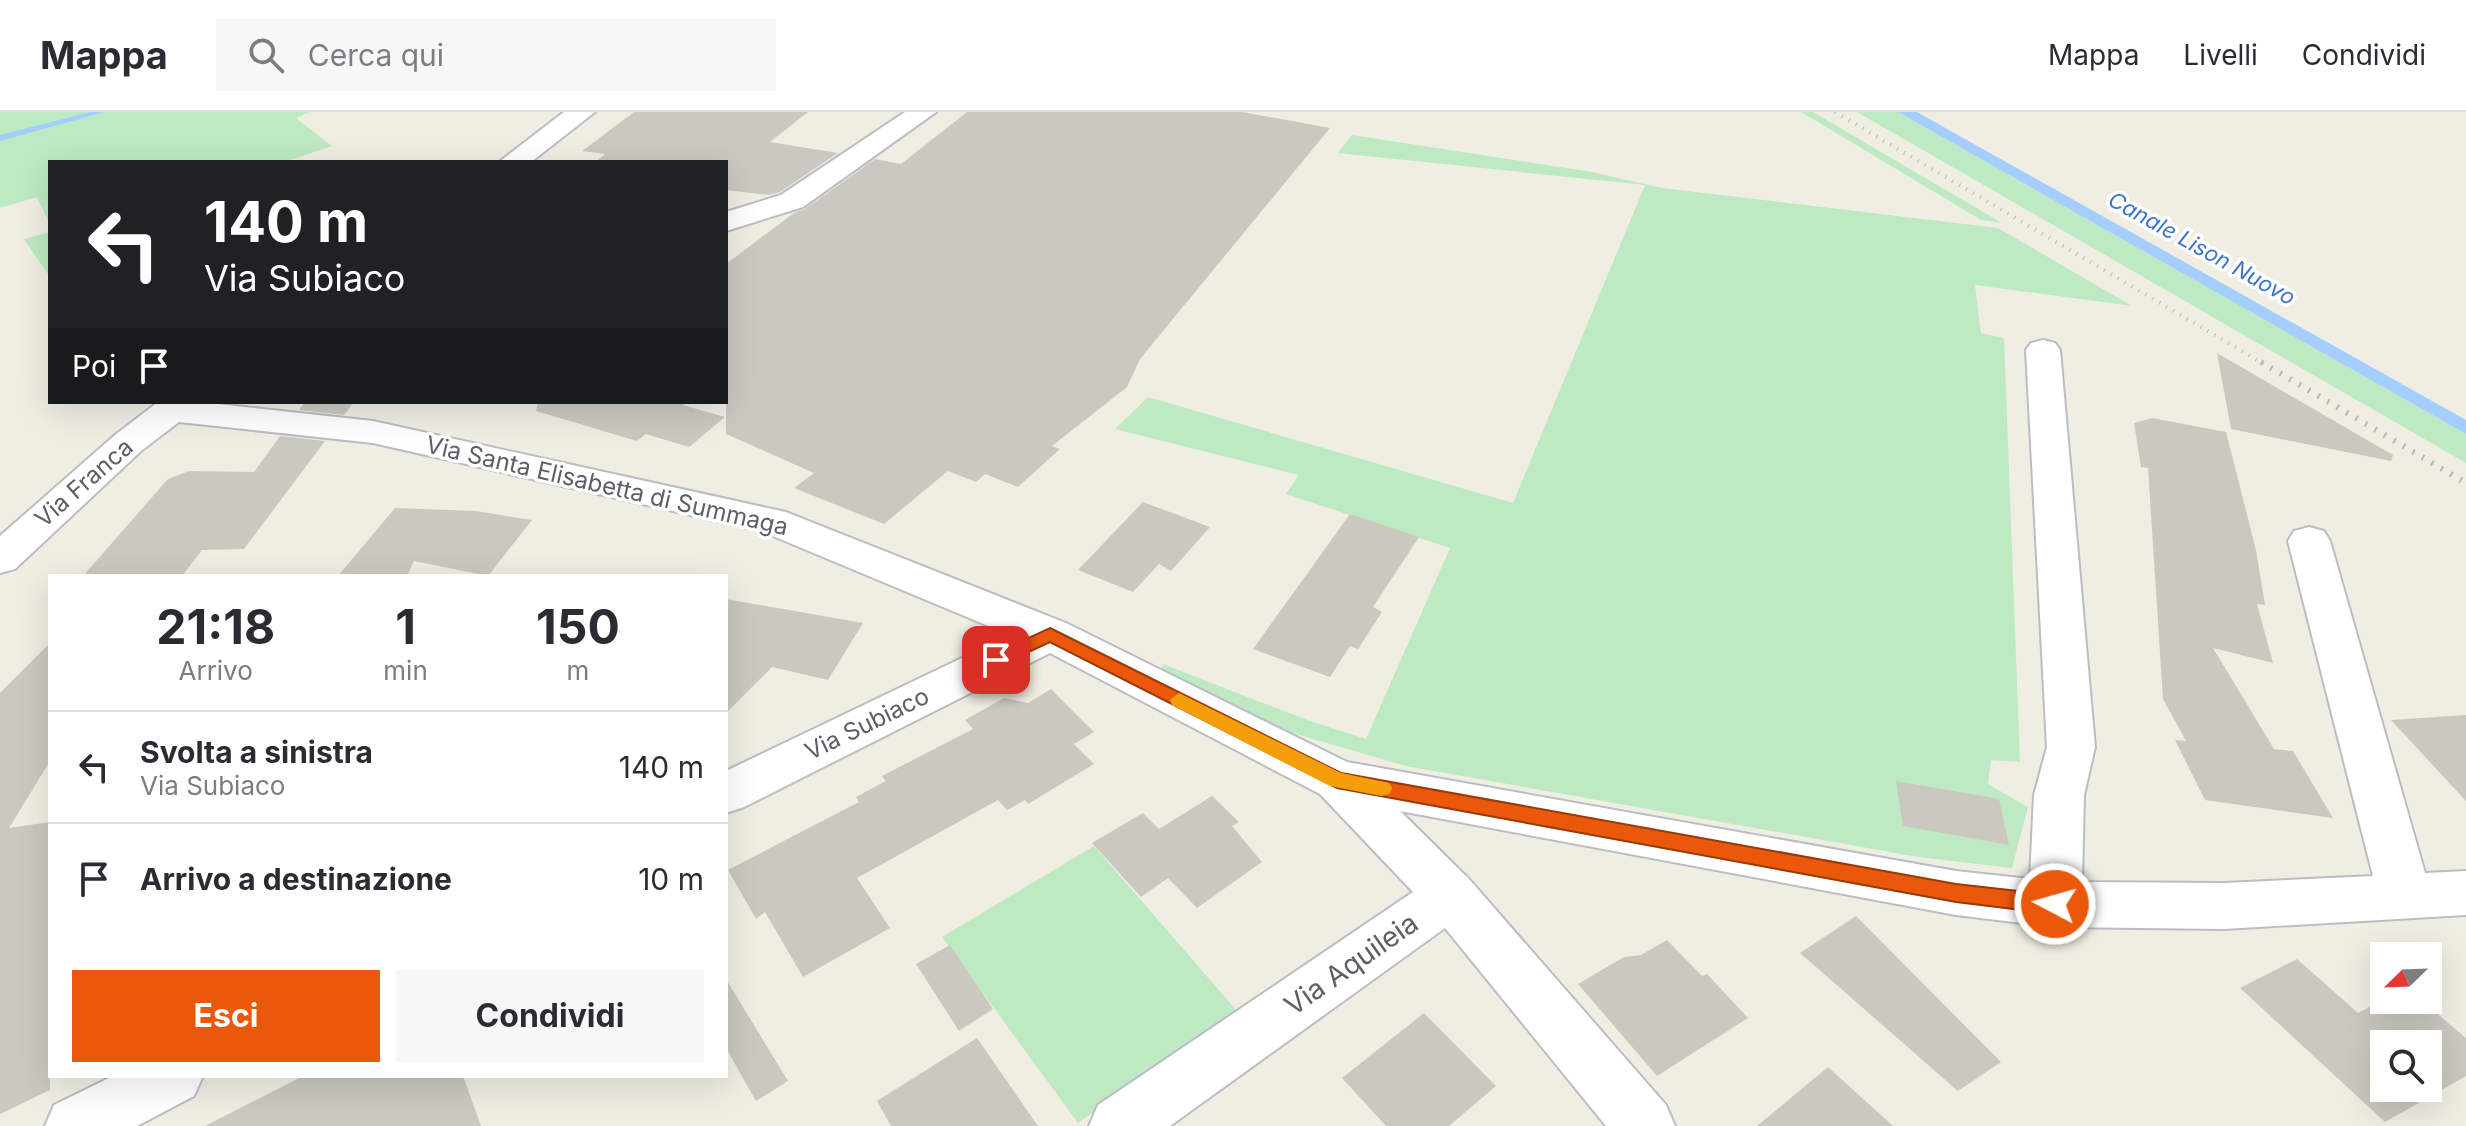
<!DOCTYPE html>
<html lang="it">
<head>
<meta charset="utf-8">
<style>
  body { margin:0; font-family:Inter,sans-serif; background:#f7f7f7; color:#2b2b33; height:100vh; display:flex; flex-direction:column; font-size:30px; white-space:nowrap }
  * { box-sizing:border-box; margin:0 }
  p { font-size:26px; color:#7c7c81 }
  .icon { flex:none; width:44px; height:44px; fill:none; stroke:currentColor; stroke-width:2; stroke-linecap:round; stroke-linejoin:round }
  .map { position:relative; flex:1; overflow:hidden }
  .side { position:absolute; left:48px; top:462px; width:680px; height:504px; display:flex; flex-direction:column; background:#fff; border-radius:0px; box-shadow:0 8px 32px #0002 }
  .side>* { flex:none }
  .banner { position:absolute; left:48px; top:48px; width:680px; height:244px; border-radius:0px; box-shadow:0 8px 32px #0002; background:#202124; color:#fff; overflow:hidden }
  .needle { width:52px; rotate:247deg }
  .fabs { position:absolute; left:2370px; top:830px; display:grid; gap:16px }
  .fabs a { display:grid; place-items:center; width:72px; height:72px; border-radius:0px; background:#fff; box-shadow:0 8px 32px #0002; font-size:40px }
  .pin { position:absolute; display:grid; place-items:center; width:68px; height:68px; color:#fff; margin:-34px; border-radius:16px; box-shadow:0 4px 12px #0006 }
  .me { position:absolute; width:88px; margin:-44px; rotate:276deg; stroke-linejoin:round; filter:drop-shadow(0 0 6px #0008) }
  .turn { display:flex; align-items:center; gap:28px; height:168px; padding:0 24px; font-size:36px }
  .turn .icon { width:104px; height:104px; stroke-width:2.5 }
  .turn b { display:block; font-size:56px; line-height:68px }
  .then { display:flex; align-items:center; height:76px; padding:0 24px; background:#0003; gap:16px; font-size:30px }
  .eta { display:flex; justify-content:space-evenly; align-items:center; height:136px; text-align:center }
  .eta b { font-size:48px; font-weight:700; line-height:56px }
  .action { display:flex; gap:16px; margin-top:auto; padding:16px 24px }
  .action a { flex:1; height:92px; border-radius:0px; background:#ea580c; color:#fff; font-size:32px; font-weight:700; line-height:92px; text-align:center }
  .action a+a { background:#f7f7f7; color:#2b2b33 }
  ul { padding:0; list-style:none }
  li { display:flex; align-items:center; gap:24px; height:112px; padding:0 24px; border-top:2px solid #e1e1e2 }
  li div { flex:1 }
  li b { display:block; font-size:30px }
  li em { font-style:normal }
  header { display:flex; align-items:center; gap:48px; box-sizing:border-box; height:112px; padding:0 40px; background:#fff; border-bottom:2px solid #e1e1e2 }
  header strong { font-size:38px }
  nav { display:flex; gap:44px; margin-inline-start:auto; font-size:28px }
  .search { width:560px; height:72px; background:#f7f7f7; display:flex; align-items:center; gap:20px; box-sizing:border-box; padding:0 28px; border-radius:0px; color:#7c7c81; font-size:30px }
  .map>svg:first-child { display:block }
  .green { fill:#bdeac2 }
  .water { fill:#a4ceff }
  .lines { fill:none; stroke-linecap:round; stroke-linejoin:round }
  .stream { fill:#a4ceff; fill-rule:evenodd }
  .building { fill:#cbc8c0; fill-rule:evenodd }
  .minor-casing { stroke:#bbbdc4; stroke-width:4 }
  .minor { fill:#fff; fill-rule:evenodd }
  .rail-far1 { stroke:#b7b8b9; stroke-width:4; stroke-dasharray:1 7; stroke-linecap:butt }
  .rail { stroke:#b7b8b9; stroke-width:6; stroke-dasharray:2 9; stroke-linecap:butt }
  .route { fill:#ea580c; stroke:#983908; stroke-width:2 }
  .slow { fill:#f59e0b }
  .labels { text-anchor:middle; stroke-width:7; stroke-linejoin:round; paint-order:stroke }
  .far-water-label { font-size:22px; font-style:italic; fill:#3a73cf; stroke:#fff }
  .street-label { font-size:24px; fill:#5b5f66; stroke:#fff }
  .near-street-label { font-size:28px; fill:#5b5f66; stroke:#fff }
</style>
</head>
<body>
<header>
<strong>Mappa</strong>
<div class="search"><svg class="icon" aria-label="search" viewBox="0 0 24 24"><circle cx="10" cy="10" r="6"/><path d="M15 15l6 6"/></svg>Cerca qui</div>
<nav><a>Mappa</a><a>Livelli</a><a>Condividi</a></nav>
</header>
<div class="map">
<svg width="2466" height="1014" viewBox="0 0 2466 1014">
  <rect width="100%" height="100%" fill="#f0eee3"/>
  <path class="green" d="M0,0H310L296,6L332,34L285,50H50V113L37,85L0,96Z
    M1801,0H1813L2002,111L1981,108Z
    M1857,0H1898L2466,322V351Z
    M1352,23L1592,60L1662,76L1998,116L2132,194L1975,173L1981,221L2004,226L2020,650L1991,648L1988,672L2028,695L2012,756L1918,745L1406,654L1282,618L1160,564L1163,552L1307,608L1366,627L1450,436L1286,382L1299,363L1115,317L1148,285L1513,391L1645,73L1338,41Z
    M50,120V165L24,127Z
    M1094,734L1237,899L1078,1011L942,825Z"/>
  <path class="water" d="M1898,0H1917L2466,308V322Z"/>
  <g class="lines">
    <path class="stream" d="M91,0H105L0,29V23Z"/>
  </g>
  <path class="building" d="M634,0H808L770,30L838,41L780,80L769,83L726,78V50H595L605,42L582,39Z
    M967,0H1242L1330,16L1140,247L1127,275L1052,334L1060,337L1018,375L985,362L976,370L948,359L884,412L794,376L814,361L726,322V152L794,101L805,97L875,47L901,52Z
    M2217,241L2393,343L2391,349L2231,317Z
    M305,290H354L344,303L299,298Z
    M538,290H687L683,293L725,305L689,335L646,322L637,329L536,299Z
    M2152,306L2226,320L2256,438L2265,493L2257,492L2273,551L2213,536L2274,637L2293,639L2333,706L2205,688L2175,628L2186,629L2163,587L2148,356L2141,355L2134,311Z
    M280,324L325,329L244,437L202,438L182,464H83L168,367L189,359L254,360Z
    M1143,390L1210,415L1171,459L1159,452L1133,480L1078,458Z
    M395,396L476,399L532,408L488,464L414,449L407,464H338Z
    M1350,402L1419,425L1373,495L1382,500L1358,537L1350,534L1330,565L1253,537Z
    M726,487L863,511L828,568L772,555L726,601Z
    M50,531V649L9,716L50,710V978L0,1002V581Z
    M1051,577L1094,620L1074,632L1094,652L1028,692L1025,688L1007,698L998,688L857,766L890,816L803,865L765,800L756,807L728,758L859,690L856,685L886,669L882,664L973,617L965,608L1004,586L1028,591Z
    M2466,603V689L2391,608Z
    M1896,669L1999,687L2009,733L1903,714Z
    M1212,684L1239,710L1232,714L1262,750L1197,796L1168,766L1141,785L1092,731L1143,701L1159,717Z
    M1856,804L2001,950L1958,979L1800,841Z
    M1667,828L1702,864L1707,862L1748,906L1657,964L1578,872L1624,845L1641,843Z
    M950,833L993,897L959,919L916,852Z
    M2297,847L2358,901L2383,888H2421L2466,926V964L2385,1010L2240,876ZM2384,932H2428V976H2384Z
    M726,867L788,969L756,989L726,936Z
    M1424,901L1496,974L1449,1014H1386L1342,966Z
    M977,926L1038,1014H891L877,989Z
    M1828,955L1893,1014H1757Z
    M303,964H463L481,1014H205Z"/>
  <g class="lines">
    <g class="minor-casing">
      <path id="minor" d="M564,0H595L531,50H499Z
        M905,0H936L803,95L726,119V100L781,83Z
        M2043,228L2055,231L2060,238L2095,635L2084,683L2082,770L2224,771L2373,764L2288,429L2294,419L2309,415L2324,419L2330,429L2425,761L2466,759V803L2224,817L2055,815L1956,803L1400,699L1469,767L1666,993L1675,1014H1606L1445,816L1170,1014H1089L1098,993L1413,780L1320,682L1050,541L744,695L726,701V659L1010,523L761,419L373,331L179,310L141,339L15,457L0,461V424L115,323L158,290H200L373,309L786,400L1066,511L1347,650L1956,759L2030,767L2034,683L2047,635L2026,238L2031,231Z
        M113,964H203L194,984L137,1014H45L54,993Z"/>
    </g>
    <use href="#minor" class="minor"/>
    <path class="rail-far1" d="M1835,0L2264,252"/>
    <path class="rail" d="M2261,250L2466,371"/>
  </g>
  <path class="route" d="M1050,516L1341,661L1956,772L2055,783L2063,786L2066,792L2063,799L2055,802L1956,790L1337,676L1050,530L996,555L987,548L990,544Z"/>
  <path class="slow" d="M1179,581L1341,661L1389,671L1392,676L1389,682L1381,684L1330,674L1172,593L1170,588Z"/>
  <g class="labels">
    <g class="far-water-label">
      <text transform="translate(2202 136) rotate(29)" y="8">Canale Lison Nuovo</text>
    </g>
    <g class="street-label">
      <text transform="translate(84 371) rotate(-41)" y="8">Via Franca</text>
      <text transform="translate(607 374) rotate(13)" y="8">Via Santa Elisabetta di Summaga</text>
      <text transform="translate(867 612) rotate(-26)" y="8">Via Subiaco</text>
    </g>
    <g class="near-street-label">
      <text transform="translate(1351 852) rotate(-35)" y="10">Via Aquileia</text>
    </g>
  </g>
</svg>
<div class="fabs">
<a><svg class="needle" viewBox="-14 -14 28 28"><path d="M0-13l5 13h-10z" fill="#e53935"/><path d="M0 13l5-13h-10z" fill="#7c7c81"/></svg></a>
<a><svg class="icon" aria-label="search" viewBox="0 0 24 24"><circle cx="10" cy="10" r="6"/><path d="M15 15l6 6"/></svg></a>
</div>
<div class="pin" style="left:996px;top:548px;background:#d93025"><svg class="icon" aria-label="arrive" viewBox="0 0 24 24"><path d="M6 21V4h12l-3 4 3 4H6"/></svg></div>
<svg class="me" style="left:2055px;top:792px" viewBox="-20 -20 40 40"><circle r="17" fill="#ea580c" stroke="#fff" stroke-width="3"/><path d="M0-11L8 9 0 5-8 9z" fill="#fff"/></svg>
<div class="banner">
<div class="turn"><svg class="icon" aria-label="left" viewBox="0 0 24 24"><path d="M17 20v-9H6M10 6l-5 5 5 5"/></svg><div><b>140 m</b>Via Subiaco</div></div>
<div class="then">Poi<svg class="icon" aria-label="arrive" viewBox="0 0 24 24"><path d="M6 21V4h12l-3 4 3 4H6"/></svg></div>
</div>
<section class="side">
<div class="eta">
<div><b>21:18</b><p>Arrivo</p></div>
<div><b>1</b><p>min</p></div>
<div><b>150</b><p>m</p></div>
</div>
<ul>
<li><svg class="icon" aria-label="left" viewBox="0 0 24 24"><path d="M17 20v-9H6M10 6l-5 5 5 5"/></svg><div><b>Svolta a sinistra</b><p>Via Subiaco</p></div><em>140 m</em></li>
<li><svg class="icon" aria-label="arrive" viewBox="0 0 24 24"><path d="M6 21V4h12l-3 4 3 4H6"/></svg><div><b>Arrivo a destinazione</b></div><em>10 m</em></li>
</ul>
<div class="action"><a>Esci</a><a>Condividi</a></div>
</section>
</div>
</body>
</html>
